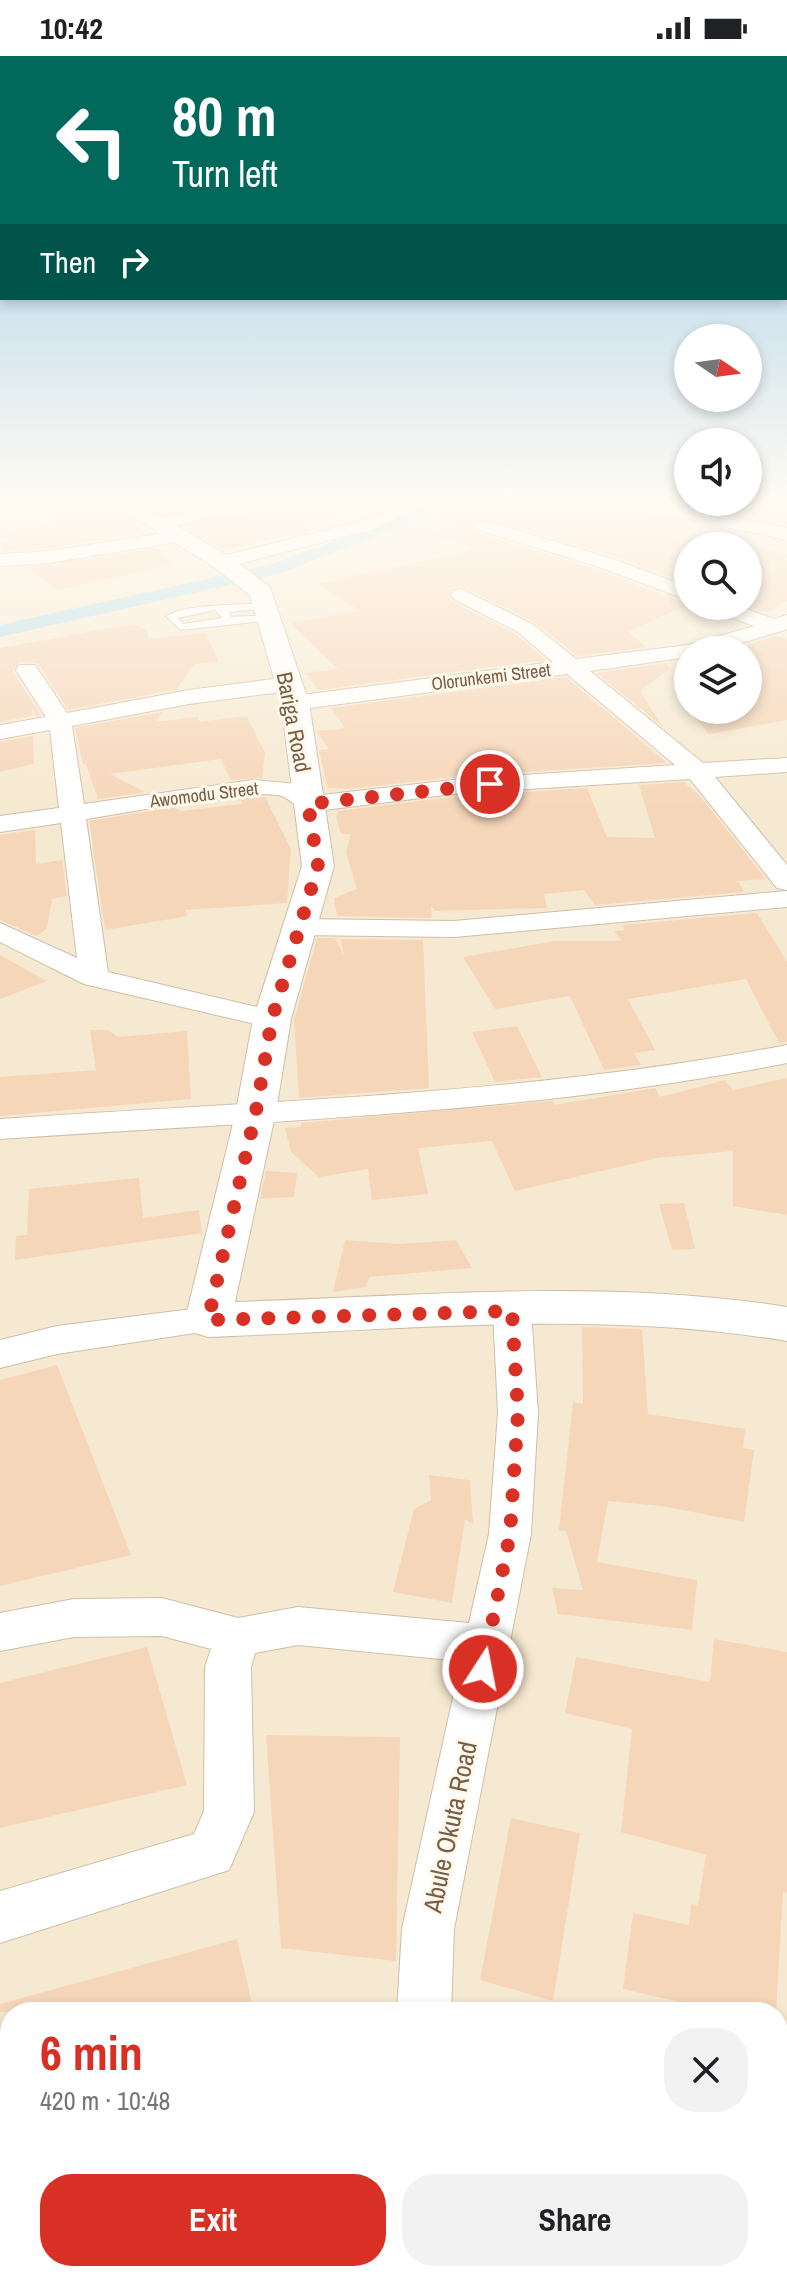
<!DOCTYPE html>
<html lang="en">
<head>
<meta charset="utf-8">
<style>
  body { margin:0; font-family:"Archivo Narrow",sans-serif; background:#f2f2f2; color:#202124; height:100vh; display:flex; flex-direction:column; font-size:30px; white-space:nowrap }
  * { box-sizing:border-box; margin:0 }
  p { font-size:26px; color:#757577 }
  .icon { flex:none; width:44px; height:44px; fill:none; stroke:currentColor; stroke-width:2; stroke-linecap:round; stroke-linejoin:round }
  .map { position:relative; flex:1; overflow:hidden }
  .side { position:absolute; left:0px; top:1946px; width:788px; height:280px; display:flex; flex-direction:column; background:#fff; border-radius:32px 32px 0 0; box-shadow:0 4px 12px #0003 }
  .side>* { flex:none }
  .hud { position:absolute; left:0px; top:0px; width:788px; height:244px; box-shadow:0 4px 12px #0003; background:#00695c; color:#fff; overflow:hidden }
  .needle { width:52px; rotate:103deg }
  .tools { position:absolute; left:674px; top:268px; display:grid; gap:16px }
  .tools a { display:grid; place-items:center; width:88px; height:88px; border-radius:50%; background:#fff; box-shadow:0 4px 12px #0003; font-size:40px }
  .pin { position:absolute; display:grid; place-items:center; width:68px; height:68px; color:#fff; margin:-34px; border:4px solid #fff; border-radius:50%; box-shadow:0 2px 8px #0007 }
  .me { position:absolute; width:88px; margin:-44px; rotate:11deg; stroke-linejoin:round; filter:drop-shadow(0 0 6px #0008) }
  .turn { display:flex; align-items:center; gap:28px; height:168px; padding:0 40px; font-size:36px }
  .turn .icon { width:104px; height:104px; stroke-width:2.5 }
  .turn b { display:block; font-size:56px; line-height:68px }
  .then { display:flex; align-items:center; height:76px; padding:0 40px; background:#0003; gap:16px; font-size:30px }
  .round { display:grid; place-items:center; flex:none; width:84px; height:84px; border-radius:32px; background:#f2f2f2 }
  .headline { display:flex; align-items:center; justify-content:space-between; height:136px; padding:0 40px }
  h1 { font-size:48px; font-weight:700; line-height:60px; color:#d93025 }
  .button { display:flex; gap:16px; margin-top:auto; padding:16px 40px }
  .button a { flex:1; height:92px; border-radius:32px; background:#d93025; color:#fff; font-size:32px; font-weight:700; line-height:92px; text-align:center }
  .button a+a { background:#f2f2f2; color:#202124 }
  .status { display:flex; justify-content:space-between; align-items:center; height:56px; padding:0 40px; background:#fff; direction:ltr }
  .status svg { height:22px; fill:currentColor }
  .map>svg:first-child { display:block }
  .residential { fill:#f6e9d1; fill-rule:evenodd }
  .lines { fill:none; stroke-linecap:round; stroke-linejoin:round }
  .canal { fill:#b6dee9; fill-rule:evenodd }
  .building { fill:#f6d6b9 }
  .service-casing { stroke:#d0bea9; stroke-width:2 }
  .minor-casing { stroke:#d0bea9; stroke-width:2 }
  .tertiary-casing { stroke:#d0bea9; stroke-width:2 }
  .service { fill:#fff; fill-rule:evenodd }
  .minor { fill:#fff; fill-rule:evenodd }
  .tertiary { fill:#fff; fill-rule:evenodd }
  .route { stroke:#d93025; stroke-width:14; stroke-dasharray:0 25.2 }
  .labels { text-anchor:middle; stroke-width:6; stroke-linejoin:round; paint-order:stroke }
  .far-street-label { font-size:18px; fill:#795d47; stroke:#fff9ec }
  .street-label { font-size:22px; fill:#795d47; stroke:#fff9ec }
  .near-street-label { font-size:26px; fill:#795d47; stroke:#fff9ec }
</style>
</head>
<body>
<div class="status"><b>10:42</b><svg viewBox="0 0 49 12"><path d="M0 12V9h3v3zM5 12V6h3v6zM10 12V3h3v9zM15 12V0h3v12zM26 1h20v11H26zM47 4h2v5h-2z"/></svg></div>
<div class="map">
<svg width="787" height="2226" viewBox="0 0 787 2226">
  <rect width="100%" height="100%" fill="#fef6e4"/>
  <path class="residential" d="M0,441H688V446H748V441H787V2226H0ZM688,490H748V550H688ZM688,594H748V654H688ZM10,1956H778V2216H10Z"/>
  <g class="lines">
    <path class="canal" d="M453,441H476L281,517L0,581V569L270,509Z"/>
  </g>
  <path class="building" d="M22,441H99L129,461L144,477L49,492L4,495L0,486L9,485L2,475L79,464L22,448Z
    M133,441H240L165,459Z
    M285,441H370L371,446L299,469L310,475L224,494L185,471L280,448Z
    M449,441H599L610,449L753,480L733,490H688V528L614,500L481,461L470,468L475,476L598,514L688,549L628,575L646,591L577,600L533,565L460,530L449,537L452,545L516,578L546,604L318,634L306,617L338,613L290,567L360,555L318,528L477,493L427,478L463,465L428,452Z
    M675,446H770L787,450V461L777,467Z
    M748,488L787,498V545L766,557L748,550Z
    M158,492L173,509L59,534L27,511Z
    M135,568L146,574L149,583L206,577L219,606L194,608L177,633L68,654L38,607L19,606L13,616L41,659L36,660L32,651V660L0,666V592Z
    M776,580L787,583V664L709,678L688,654H748V588Z
    M665,607L670,612L640,635L663,671L597,617Z
    M566,621L667,707L461,720L349,733L328,732L319,694L329,693L316,675L345,672L331,652Z
    M162,656L156,666L198,661L200,666L247,660L265,697L262,722L231,724L221,703L110,718L145,736L98,743L86,708H83L75,672Z
    M33,680L34,708L0,716V686Z
    M684,726L698,738L766,823L738,825L744,836L595,849L584,834L544,838L547,852L435,855L431,850L432,862L337,860L334,842L357,833L346,797L351,778H341L336,760L338,755L461,740L587,732L607,781L655,782L639,729Z
    M265,741L291,793L287,847L185,854L188,860L105,874L89,765L174,751L181,755L242,748L240,743Z
    M35,774L36,808L62,804L67,840L52,843L47,872L37,880L0,864V779Z
    M757,857L787,906V986L779,987L746,923L628,943L655,994L634,997L641,1009L604,1014L570,940L495,953L463,901L555,885H622L614,875L624,874L623,869Z
    M317,882H335L344,900L341,883L423,884L429,1032L299,1042L294,964Z
    M0,899L47,925L0,943Z
    M517,970L542,1021L495,1026L472,976Z
    M90,974H108L118,981L187,975L191,1043L0,1060V1021L96,1014Z
    M787,1022V1159L733,1150V1095L657,1102L515,1135L492,1085L418,1092L428,1138L372,1144L368,1113L319,1121L291,1096L285,1072L301,1071V1067L553,1045L555,1049L655,1032L660,1041L725,1024L733,1034Z
    M266,1115L297,1117L294,1141L260,1143Z
    M139,1122L143,1162L199,1154L202,1177L15,1204L16,1180L27,1179L29,1133Z
    M684,1147L695,1193L672,1194L659,1148Z
    M345,1184L399,1188L456,1184L472,1212L369,1221L366,1231L333,1236Z
    M582,1271L642,1273L648,1358L745,1373L743,1392L754,1394L744,1466L662,1450L608,1445L597,1506L697,1524L692,1574L558,1558L552,1532L583,1534L566,1475L559,1474L573,1346L583,1348Z
    M57,1309L131,1499L0,1530V1324Z
    M429,1419L470,1424L473,1468L465,1463L452,1547L393,1536L414,1453L431,1444Z
    M714,1583L787,1596V1837L783,1836L776,1956H679L680,1946L623,1933L633,1857L689,1869L691,1848L698,1849L706,1799L621,1776L632,1673L565,1657L576,1601L710,1626Z
    M147,1591L187,1729L0,1772V1627Z
    M266,1679L400,1681L396,1905L281,1892Z
    M511,1762L580,1777L553,1945L480,1924Z
    M237,1883L254,1956H0V1948Z"/>
  <g class="lines">
    <g class="service-casing">
      <path id="service" d="M265,547L268,548V552L229,556L231,561L269,559L272,560V564L181,574L166,560C190,547 236,550 265,547ZM215,554L222,562L183,568L178,562Z"/>
    </g>
    <g class="minor-casing">
      <path id="minor" d="M252,441H282L279,445L163,473L154,468L157,464Z
        M422,441H446L374,473L222,512L212,506L215,502L362,465Z
        M602,441H635L787,472V484L611,446Z
        M482,464L613,503L688,531V544L599,511L476,473L473,469Z
        M177,475L184,477L186,481L184,485L49,507L0,510V498L49,495Z
        M461,533L532,568L576,603L688,589L754,570L712,554L709,550H738L774,563L787,559V573L782,575L717,594H688V601L590,615L703,707L787,702V716L715,721L787,809V834L777,832L690,723L461,737L308,756C297,753 292,744 282,740C257,731 120,758 86,763L108,916L283,957L287,963L283,969L272,972L84,928L0,886V867L77,902L61,767L0,776V760L59,752L50,674L0,683V669L46,661L16,614L19,609H35L67,657L189,634L289,621L300,628L289,635L189,648L72,670L84,748L253,724L297,728L313,740L461,723L675,709L567,618L295,654L287,652L284,647L287,642L295,640L553,606L518,576L454,543L451,539L454,535Z
        M787,835V851L454,881L299,879L289,877L285,871L289,865L299,863L454,865Z
        M787,989V1007C529,1058 262,1065 0,1083V1063C262,1045 529,1039 787,989Z
        M512,1242L525,1246L531,1255L538,1357L531,1478L454,1873L451,1956H397L402,1873L461,1605L298,1589L255,1597L251,1611L254,1756L229,1814L0,1887V1835L194,1778L204,1755L205,1611L211,1593L162,1580L74,1581L0,1595V1557L74,1543L162,1542L238,1562L298,1551L469,1567L489,1478L498,1357L493,1255L499,1246Z
        M208,1251L221,1255L227,1264L221,1273L57,1298L0,1312V1284L57,1270Z
        M778,1991L787,1993V2049L778,2047Z
        M442,2216H502L506,2226H444Z"/>
    </g>
    <g class="tertiary-casing">
      <path id="tertiary" d="M102,441H128L230,501L270,531L309,647L334,810L291,963L276,1055L235,1246C419,1240 605,1222 787,1251V1285C596,1253 400,1274 208,1281L192,1276L185,1264L236,1055L253,963L302,810L281,647L250,539L214,511Z"/>
    </g>
    <use href="#service" class="service"/>
    <use href="#minor" class="minor"/>
    <use href="#tertiary" class="tertiary"/>
  </g>
  <linearGradient id="sky" x2="0" y2="1"><stop stop-color="#94c5e8"/><stop offset="0.59" stop-color="#fffbf3"/><stop offset="1" stop-color="#fffbf3" stop-opacity="0"/></linearGradient>
  <rect width="787" height="752" fill="url(#sky)"/>
  <g class="lines">
    <path class="route" d="M483,1613L510,1478L518,1357L512,1255L208,1264L256,1055L272,963L318,810L308,748L490,728"/>
  </g>
  <g class="labels">
    <g class="far-street-label">
      <text transform="translate(491 621) rotate(-7)" y="6">Olorunkemi Street</text>
      <text transform="translate(204 739) rotate(-7)" y="6">Awomodu Street</text>
    </g>
    <g class="street-label">
      <text transform="translate(294 666) rotate(79)" y="8">Bariga Road</text>
    </g>
    <g class="near-street-label">
      <text transform="translate(450 1771) rotate(-78)" y="9">Abule Okuta Road</text>
    </g>
  </g>
</svg>
<div class="tools">
<a><svg class="needle" viewBox="-14 -14 28 28"><path d="M0-13l5 13h-10z" fill="#e53935"/><path d="M0 13l5-13h-10z" fill="#757577"/></svg></a>
<a><svg class="icon" aria-label="sound" viewBox="0 0 24 24"><path d="M4 9h4l5-4v14l-5-4H4zM17 9q2 3 0 6"/></svg></a>
<a><svg class="icon" aria-label="search" viewBox="0 0 24 24"><circle cx="10" cy="10" r="6"/><path d="M15 15l6 6"/></svg></a>
<a><svg class="icon" aria-label="layers" viewBox="0 0 24 24"><path d="M12 4l9 5-9 5-9-5zM3 14l9 5 9-5"/></svg></a>
</div>
<div class="pin" style="left:490px;top:728px;background:#d93025"><svg class="icon" aria-label="arrive" viewBox="0 0 24 24"><path d="M6 21V4h12l-3 4 3 4H6"/></svg></div>
<svg class="me" style="left:483px;top:1613px" viewBox="-20 -20 40 40"><circle r="17" fill="#d93025" stroke="#fff" stroke-width="3"/><path d="M0-11L8 9 0 5-8 9z" fill="#fff"/></svg>
<div class="hud">
<div class="turn"><svg class="icon" aria-label="left" viewBox="0 0 24 24"><path d="M17 20v-9H6M10 6l-5 5 5 5"/></svg><div><b>80 m</b>Turn left</div></div>
<div class="then">Then<svg class="icon" aria-label="right" viewBox="0 0 24 24"><path d="M7 20v-9h11M14 6l5 5-5 5"/></svg></div>
</div>
<section class="side">
<div class="headline"><div><h1>6 min</h1><p>420 m · 10:48</p></div><a class="round"><svg class="icon" aria-label="close" viewBox="0 0 24 24"><path d="M6 6l12 12M18 6L6 18"/></svg></a></div>
<div class="button"><a>Exit</a><a>Share</a></div>
</section>
</div>
</body>
</html>
